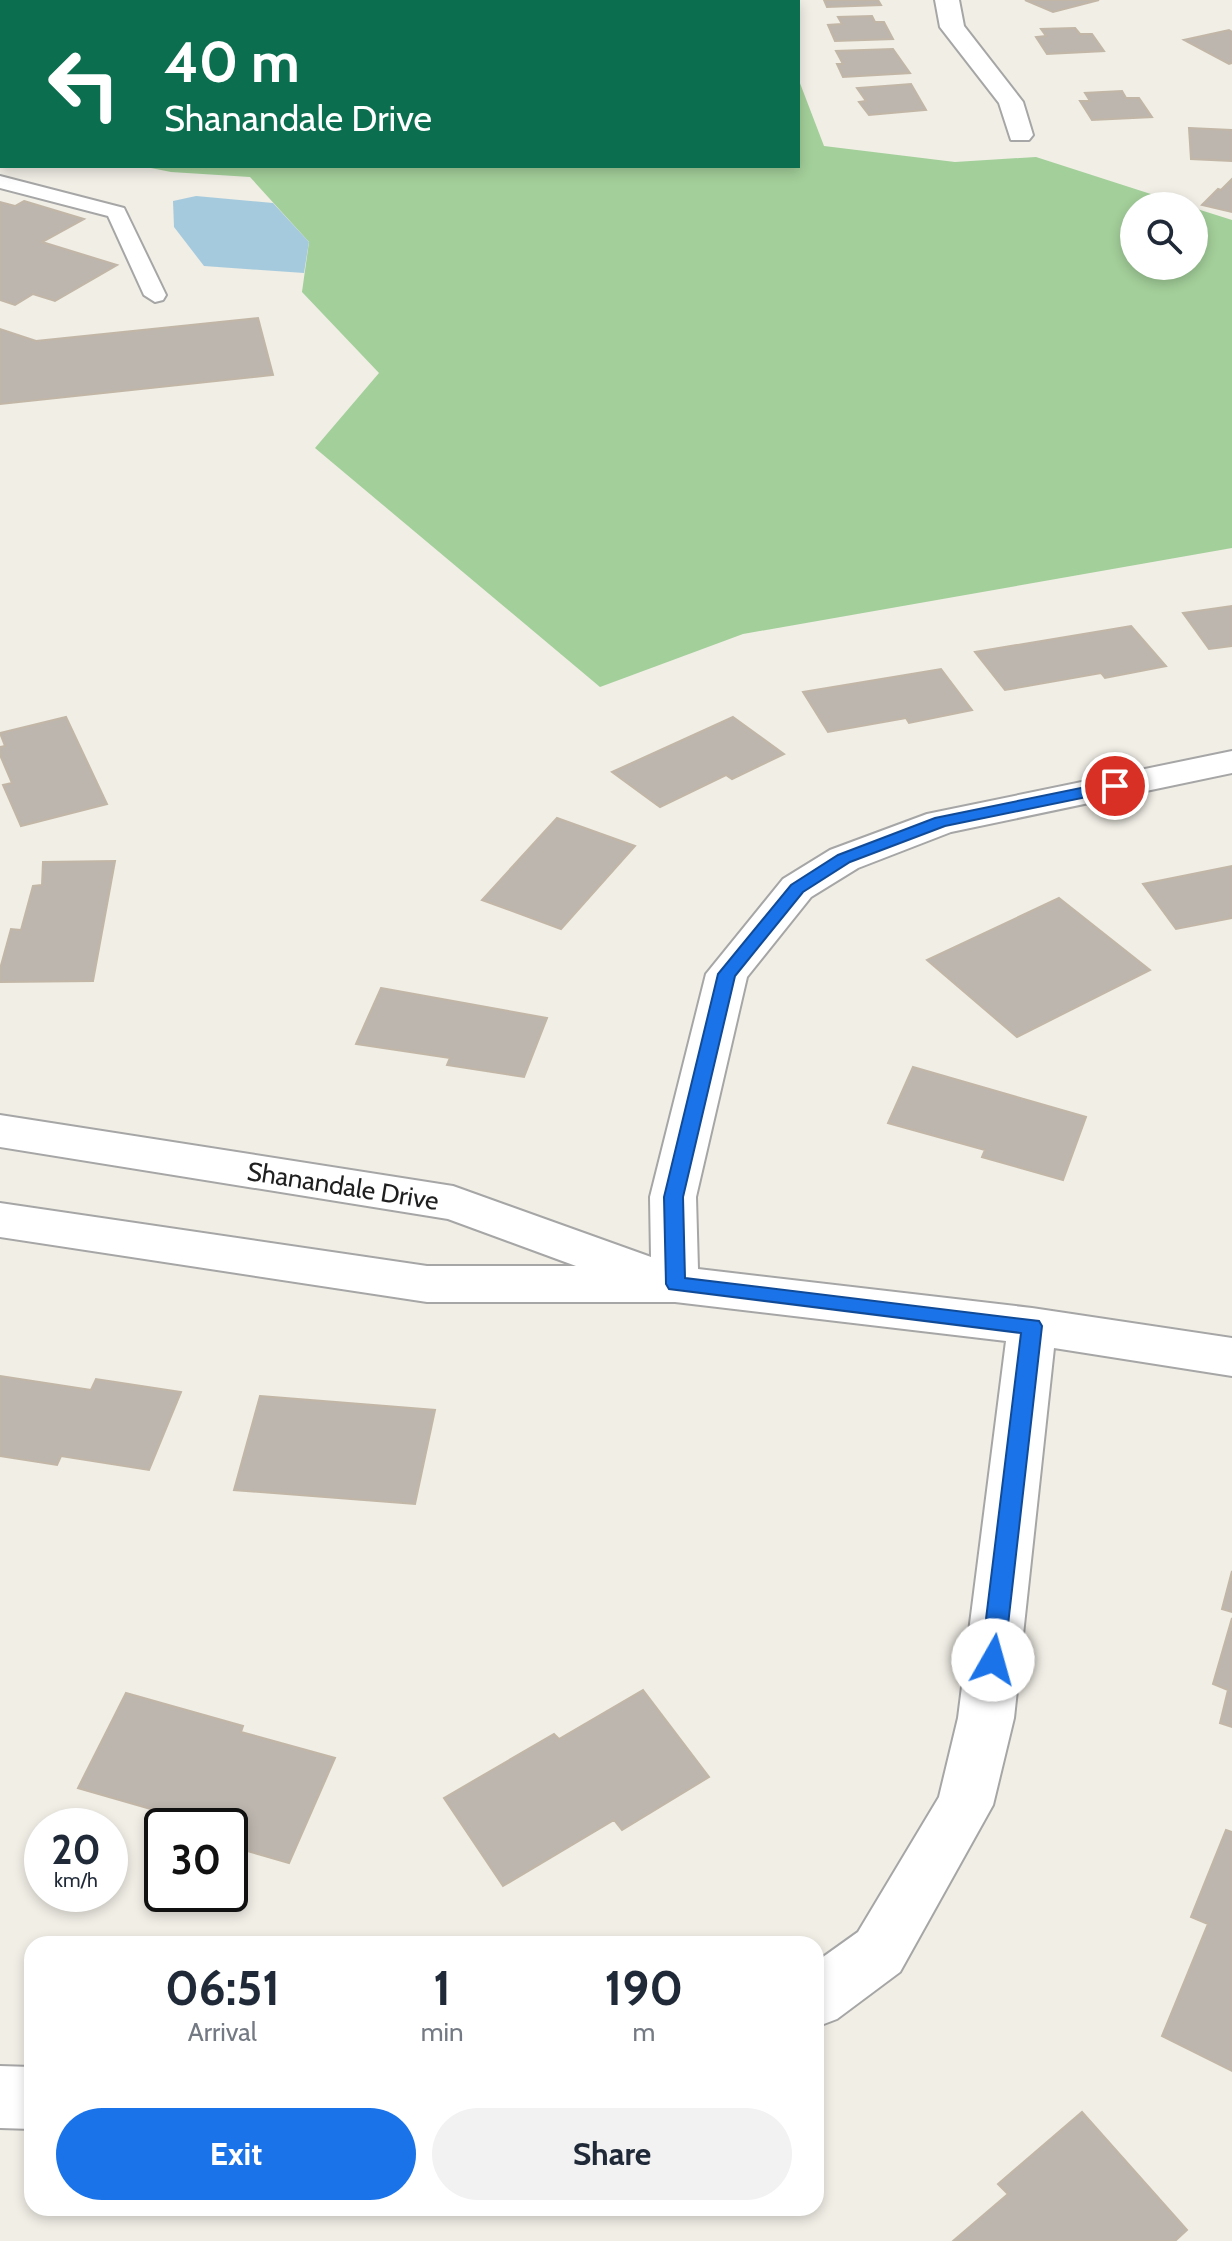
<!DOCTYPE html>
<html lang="en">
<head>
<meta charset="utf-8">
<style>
  body { margin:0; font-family:Cabin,sans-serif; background:#f2f2f3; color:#1f2937; height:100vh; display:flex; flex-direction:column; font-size:30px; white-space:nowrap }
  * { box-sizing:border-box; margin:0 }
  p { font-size:26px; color:#747a83 }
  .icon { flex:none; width:44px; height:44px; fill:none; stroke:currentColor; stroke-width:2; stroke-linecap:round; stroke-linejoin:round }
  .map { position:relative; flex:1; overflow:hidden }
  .side { position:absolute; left:24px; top:1936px; width:800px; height:280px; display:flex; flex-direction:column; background:#fff; border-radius:24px; box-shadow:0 4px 12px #0003 }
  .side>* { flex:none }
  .banner { position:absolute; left:0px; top:0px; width:800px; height:168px; box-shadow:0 4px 12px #0003; background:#0b6e4f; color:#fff; overflow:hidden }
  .controls { position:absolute; left:1120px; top:192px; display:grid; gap:16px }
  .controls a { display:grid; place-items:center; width:88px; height:88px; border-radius:50%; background:#fff; box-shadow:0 4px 12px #0003; font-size:40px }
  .speed { position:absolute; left:24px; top:1808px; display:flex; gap:16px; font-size:40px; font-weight:700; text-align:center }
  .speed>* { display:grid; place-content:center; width:104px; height:104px; border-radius:50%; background:#fff; box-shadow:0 4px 12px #0003; line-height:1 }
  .speed small { font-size:20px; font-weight:400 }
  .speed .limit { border:4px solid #111; border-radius:12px; background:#fff; color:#111 }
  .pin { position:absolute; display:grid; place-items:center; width:68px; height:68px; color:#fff; margin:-34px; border:4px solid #fff; border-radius:50%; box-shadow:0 2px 8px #0007 }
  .me { position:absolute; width:88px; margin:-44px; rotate:7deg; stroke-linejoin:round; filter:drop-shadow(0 0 6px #0008) }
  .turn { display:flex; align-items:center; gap:28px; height:168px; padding:0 32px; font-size:36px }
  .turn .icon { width:104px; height:104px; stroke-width:2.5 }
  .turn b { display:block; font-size:56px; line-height:68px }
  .eta { display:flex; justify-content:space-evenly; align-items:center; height:136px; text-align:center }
  .eta b { font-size:48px; font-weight:700; line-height:56px }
  .cta { display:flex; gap:16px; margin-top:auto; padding:16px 32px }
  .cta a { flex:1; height:92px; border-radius:48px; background:#1a73e8; color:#fff; font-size:32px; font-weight:700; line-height:92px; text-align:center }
  .cta a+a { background:#f2f2f3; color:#1f2937 }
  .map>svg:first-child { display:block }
  .forest { fill:#a3cf9a }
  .water { fill:#a6cadd }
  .building { fill:#bdb6ae; stroke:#c2b6a7; stroke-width:2 }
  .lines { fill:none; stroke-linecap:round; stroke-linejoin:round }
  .service-casing { stroke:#a6a6a6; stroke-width:4 }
  .minor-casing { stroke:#a6a6a6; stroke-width:4 }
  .service { fill:#fff; fill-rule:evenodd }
  .minor { fill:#fff; fill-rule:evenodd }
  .route { fill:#1a73e8; stroke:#114b97; stroke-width:2 }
  .labels { text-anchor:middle; stroke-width:6; stroke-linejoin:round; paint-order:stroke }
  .street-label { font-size:26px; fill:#1f1f1f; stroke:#fff }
</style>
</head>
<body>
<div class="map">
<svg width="1232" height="2241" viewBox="0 0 1232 2241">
  <rect width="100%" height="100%" fill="#f0eee5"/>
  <path class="forest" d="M798,78L824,146L955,162L1036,157L1188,206H1134V266H1194V208L1232,220V548L743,634L600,687L315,448L379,373L302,292L309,242L250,177L171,172L141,166H798Z"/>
  <path class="water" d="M196,196L273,203L309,242L304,273L204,266L174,227L173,201Z"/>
  <path class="building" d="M824,0H878L881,5L827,7Z
    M1025,0H1099L1053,12Z
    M872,16L875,22H884L893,39L835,41L828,25L842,24L838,17Z
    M1075,28L1080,34H1092L1104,51L1047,54L1036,37L1046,36L1041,29Z
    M1229,30L1232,32V63L1229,64L1184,40Z
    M893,49L910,73L843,77L837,64H843L836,51Z
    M911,84L926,110L869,115L859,102L866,101L857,88Z
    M1122,91L1126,98H1139L1152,117L1092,120L1080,101H1090L1085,93Z
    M1189,128L1232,130V161L1191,159Z
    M1232,179V212L1202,205L1218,189L1221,190Z
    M24,201L84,219L42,242L117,265L55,301L33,294L15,305L0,300V202L15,206Z
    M258,318L273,375L0,404V329L36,341Z
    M1232,606V646L1209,649L1183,613Z
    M1131,626L1166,666L1105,678L1101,673L1005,690L975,652Z
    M941,669L972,710L909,723L906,718L828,732L803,692Z
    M66,717L107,804L21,826L3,785L12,783L0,755V747L5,746L0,733Z
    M733,717L784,754L732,779L726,775L660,807L612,772Z
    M557,818L635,846L561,929L482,900Z
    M115,861L93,981L0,982V969L11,929L21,930L33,886L42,885L43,862Z
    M1232,866V918L1176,929L1143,884Z
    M1059,898L1150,970L1017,1037L927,960Z
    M381,988L547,1018L524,1077L447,1065L450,1058L356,1044Z
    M913,1067L1086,1117L1063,1180L982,1157L985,1150L888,1123Z
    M0,1376L91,1390L96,1379L181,1392L149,1470L61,1456L57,1465L0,1456Z
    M260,1396L435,1410L415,1504L234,1490Z
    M1232,1571V1612L1222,1609Z
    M1232,1618V1727L1220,1723L1228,1690L1213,1684Z
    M643,1690L709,1777L622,1830L614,1820L503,1886L444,1798L554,1734L559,1739Z
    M126,1693L243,1726L241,1732L335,1758L289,1863L230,1846V1826H193L196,1822L78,1788Z
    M1226,1830L1232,1832V2071L1162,2036L1208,1924L1191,1917Z
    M1082,2112L1187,2230L1175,2241H953L1008,2194L998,2184Z"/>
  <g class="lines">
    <g class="service-casing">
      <path id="service" d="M185,0H218L184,2Z
        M2,36V48L0,49V37Z
        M0,176L124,208L166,295L163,300L155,302L144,295L108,216L0,188Z"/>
    </g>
    <g class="minor-casing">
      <path id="minor" d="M935,0H959L964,26L1023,102L1033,135L1029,140H1011L999,103L940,27Z
        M1232,751V773L951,832L858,868L811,897L747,977L696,1197L698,1269L1032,1308L1232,1338V1376L1054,1348L1014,1718L993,1805L900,1972L837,2019L816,2027V1962L858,1932L939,1797L958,1718L1006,1341L675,1302H427L0,1237V1203L427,1266H576L448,1219L0,1147V1115L453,1186L651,1257L650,1197L706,974L783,879L830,850L927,814Z
        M0,2066L32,2067V2129L0,2128Z"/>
    </g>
    <use href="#service" class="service"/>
    <use href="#minor" class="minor"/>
  </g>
  <path class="route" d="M1115,781L1121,783V790L945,826L850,862L803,892L735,976L683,1197L685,1278L1039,1321L1042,1326L1004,1660L1001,1667L993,1670L985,1667L981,1660L1021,1333L669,1289L666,1284L664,1197L718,974L791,885L838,855L935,818Z"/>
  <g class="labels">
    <g class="street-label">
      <text transform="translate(343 1186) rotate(9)" y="9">Shanandale Drive</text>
    </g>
  </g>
</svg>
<div class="controls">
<a><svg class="icon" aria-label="search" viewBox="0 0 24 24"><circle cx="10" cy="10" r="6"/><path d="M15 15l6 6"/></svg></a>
</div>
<div class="speed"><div>20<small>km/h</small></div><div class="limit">30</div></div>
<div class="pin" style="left:1115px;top:786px;background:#d93025"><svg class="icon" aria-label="arrive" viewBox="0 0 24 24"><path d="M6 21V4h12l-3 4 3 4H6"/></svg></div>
<svg class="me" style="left:993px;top:1660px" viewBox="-20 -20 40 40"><circle r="19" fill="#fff"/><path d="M0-13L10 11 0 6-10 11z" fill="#1a73e8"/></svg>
<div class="banner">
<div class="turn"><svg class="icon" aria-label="left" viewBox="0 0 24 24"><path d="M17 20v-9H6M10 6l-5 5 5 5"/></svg><div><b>40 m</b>Shanandale Drive</div></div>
</div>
<section class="side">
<div class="eta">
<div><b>06:51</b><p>Arrival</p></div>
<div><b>1</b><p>min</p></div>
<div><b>190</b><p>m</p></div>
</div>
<div class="cta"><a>Exit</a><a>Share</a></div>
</section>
</div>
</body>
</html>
